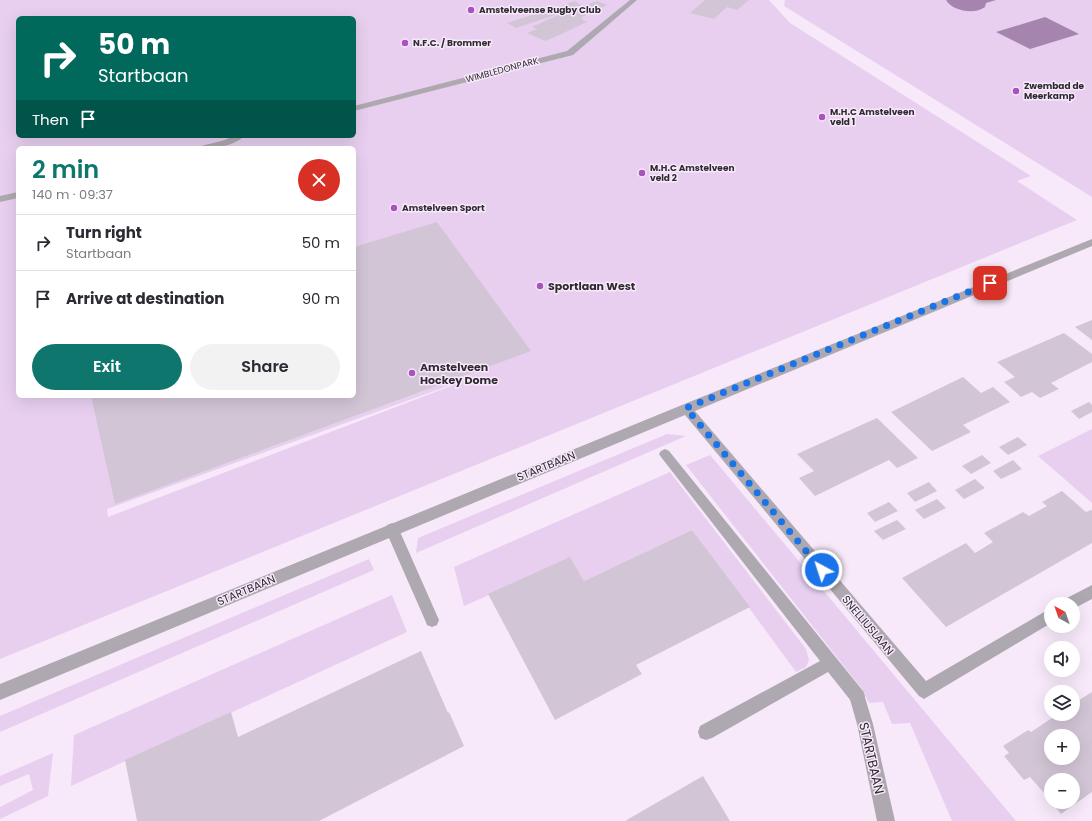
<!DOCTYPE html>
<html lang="en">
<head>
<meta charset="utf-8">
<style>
  body { margin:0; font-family:Poppins,sans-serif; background:#f2f2f3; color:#2b2b33; height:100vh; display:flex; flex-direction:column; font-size:15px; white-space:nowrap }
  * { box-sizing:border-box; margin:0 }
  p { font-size:13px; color:#7c7c81 }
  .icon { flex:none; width:22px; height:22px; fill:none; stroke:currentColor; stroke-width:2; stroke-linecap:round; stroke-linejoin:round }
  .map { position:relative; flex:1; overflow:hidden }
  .sheet { position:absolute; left:16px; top:146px; width:340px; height:252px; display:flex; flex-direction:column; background:#fff; border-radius:6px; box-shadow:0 4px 16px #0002 }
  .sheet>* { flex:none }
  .banner { position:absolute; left:16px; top:16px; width:340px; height:122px; border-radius:6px; box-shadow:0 4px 16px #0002; background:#00695c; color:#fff; overflow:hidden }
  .needle { width:26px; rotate:320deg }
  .controls { position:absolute; left:1044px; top:597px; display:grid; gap:8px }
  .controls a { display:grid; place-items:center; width:36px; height:36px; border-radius:50%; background:#fff; box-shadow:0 4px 16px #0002; font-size:20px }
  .pin { position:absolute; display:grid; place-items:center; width:34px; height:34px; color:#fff; margin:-17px; border-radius:8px; box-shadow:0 2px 6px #0006 }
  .me { position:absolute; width:44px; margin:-22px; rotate:320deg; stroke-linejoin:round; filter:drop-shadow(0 0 3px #0008) }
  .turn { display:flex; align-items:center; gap:14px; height:84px; padding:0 16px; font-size:18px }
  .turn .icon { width:52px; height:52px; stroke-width:2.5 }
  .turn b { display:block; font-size:28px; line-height:34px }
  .then { display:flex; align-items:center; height:38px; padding:0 16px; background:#0003; gap:8px; font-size:15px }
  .round { display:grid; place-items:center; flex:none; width:42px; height:42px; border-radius:21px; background:#f2f2f3 }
  .head { display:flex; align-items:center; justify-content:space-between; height:68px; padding:0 16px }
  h1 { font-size:24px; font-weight:600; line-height:30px; color:#0f766e }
  .cta { display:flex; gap:8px; margin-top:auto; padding:8px 16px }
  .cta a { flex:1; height:46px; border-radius:24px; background:#0f766e; color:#fff; font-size:16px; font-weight:600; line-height:46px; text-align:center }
  .cta a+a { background:#f2f2f3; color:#2b2b33 }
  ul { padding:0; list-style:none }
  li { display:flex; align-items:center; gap:12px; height:56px; padding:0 16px; border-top:1px solid #e1e1e2 }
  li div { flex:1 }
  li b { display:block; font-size:15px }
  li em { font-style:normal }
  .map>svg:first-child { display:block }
  .green { fill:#e8cff0; fill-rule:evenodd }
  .water { fill:#a585ae }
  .building { fill:#d2c5d6; fill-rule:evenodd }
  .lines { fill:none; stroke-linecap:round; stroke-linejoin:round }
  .lane { fill:#aea9b0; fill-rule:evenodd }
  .street { fill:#aea9b0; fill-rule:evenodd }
  .route { stroke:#1a73e8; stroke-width:7; stroke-dasharray:0 12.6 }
  .poi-dot { fill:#a952c0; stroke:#f7e9fa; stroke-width:1.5 }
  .labels { text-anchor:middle; stroke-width:3; stroke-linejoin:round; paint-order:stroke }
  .far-poi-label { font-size:9px; font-weight:bold; fill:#2f2a31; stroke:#f7e9fa; text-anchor:start }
  .far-street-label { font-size:9px; fill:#2f2a31; stroke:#f7e9fa }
  .poi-label { font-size:11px; font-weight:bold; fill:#2f2a31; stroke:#f7e9fa; text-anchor:start }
  .street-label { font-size:11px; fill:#2f2a31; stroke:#f7e9fa }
  .near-street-label { font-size:13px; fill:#2f2a31; stroke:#f7e9fa }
</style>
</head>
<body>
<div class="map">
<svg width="1092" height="821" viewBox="0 0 1092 821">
  <rect width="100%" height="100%" fill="#f7e9fa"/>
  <path class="green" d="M0,0H769L790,23L1031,176L1017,181L1077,220L0,659ZM18,18H354V136H18ZM18,148H354V396H18ZM451,385V386L108,517L107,509Z
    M785,0H1092V197L784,6Z
    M1092,429V503L1038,456Z
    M667,434L686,436L416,553L418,538Z
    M710,455L716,462L1016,821H952L910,723L892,724L883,702L869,703L862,689L686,465Z
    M670,472L806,649L809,660L806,667L796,672L692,530L584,581L571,559L464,606L454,567Z
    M369,559L374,570L0,732V716Z
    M392,595L407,632L71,786L74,735Z
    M53,753L48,796L0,819V807L33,790L29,774L0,786V776Z"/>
  <path class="water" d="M946,0H996L986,3L985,7C975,15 952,11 946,0Z
    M1045,17L1079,34L1030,49L996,32Z"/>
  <path class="building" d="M705,0H749L737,10L727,7L714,19L690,13Z
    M575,1L581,5L568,10L561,6Z
    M597,1L607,5L582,17L581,19L587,22L555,37L545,41L527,33L537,29L532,27L567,11Z
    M556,7L564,12L516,28L507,23Z
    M437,222L531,351L115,504L91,396H354V247Z
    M1092,320V340L1075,327Z
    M1064,333L1092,354V362L1051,383L1059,389L1040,398L1032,392L1021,397L1004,382L1015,377L997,362Z
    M963,377L981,393L993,387L1010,402L963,425L971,432L932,451L891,412Z
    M1089,402L1092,405V412L1079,419L1071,411Z
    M877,418L918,458L897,468L889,460L815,496L799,478L814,471L797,454Z
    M1018,437L1027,445L1008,455L999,447Z
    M982,455L991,463L971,474L962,466Z
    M1013,460L1022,469L1001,479L993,471Z
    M975,479L985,488L964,499L955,490Z
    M929,482L937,491L915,502L907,493Z
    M1062,491L1086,512L1091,510L1092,511V543L946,627L902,578L966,543L975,553L993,542L984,533L1023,512L1029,516L1047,506L1042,502Z
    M937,499L946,508L924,519L915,510Z
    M889,502L898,511L875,522L867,513Z
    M897,520L906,529L883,540L874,531Z
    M692,530L750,607L636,665L642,674L555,720L488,594L570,557L584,581Z
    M421,651L448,713L449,712L464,746L319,821H137L125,760L231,712L238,737Z
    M1092,692V792L1061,814L1051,802H1073V780H1051V801L1030,777L1024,780L1004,756L1009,753L1003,746L1028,730L1031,732L1058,714H1073V704ZM1051,736H1073V758H1051Z
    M703,776L730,821H625Z"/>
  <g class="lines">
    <path class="lane" d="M630,0H637L573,55L354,111V106L567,51Z
      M233,136H244C233,147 214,148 200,148L201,146L225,140Z
      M18,192V198L0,202V196Z
      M665,449L669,451L863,691L865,696L863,701L857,704L851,701L828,672L712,738L706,740L700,738L698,732L700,726L820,661L661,457L659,454L661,451Z
      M392,523L397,525L439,620L437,625L432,627L427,625L425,620L385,529L387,525Z"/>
    <path class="street" d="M1092,239V246L695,411L926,681L1051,608V623L929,696L924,699L919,696L685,415L0,700V684L682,405Z
      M1092,585V599L1073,609V604H1063L1065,599Z
      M857,688L863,691L873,724L895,821H877L857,724L849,696L851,691Z"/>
  </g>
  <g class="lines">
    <path class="route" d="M822,570L686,408L990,283"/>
  </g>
  <g class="poi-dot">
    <circle cx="471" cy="10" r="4"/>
    <circle cx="405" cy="43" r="4"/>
    <circle cx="1016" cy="91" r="4"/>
    <circle cx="822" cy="117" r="4"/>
    <circle cx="642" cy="173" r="4"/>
    <circle cx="394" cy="208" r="4"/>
    <circle cx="540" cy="286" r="4"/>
    <circle cx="412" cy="373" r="4"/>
  </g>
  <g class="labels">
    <g class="far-poi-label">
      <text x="479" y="13">Amstelveense Rugby Club</text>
      <text x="413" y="46">N.F.C. / Brommer</text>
      <text x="1024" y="89">Zwembad de<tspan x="1024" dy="10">Meerkamp</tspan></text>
      <text x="830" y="115">M.H.C Amstelveen<tspan x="830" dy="10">veld 1</tspan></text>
      <text x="650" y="171">M.H.C Amstelveen<tspan x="650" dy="10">veld 2</tspan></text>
      <text x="402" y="211">Amstelveen Sport</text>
    </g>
    <g class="far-street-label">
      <text transform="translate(502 70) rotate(-15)" y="3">WIMBLEDONPARK</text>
    </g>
    <g class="poi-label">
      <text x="548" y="290">Sportlaan West</text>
      <text x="420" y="371">Amstelveen<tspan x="420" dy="13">Hockey Dome</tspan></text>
    </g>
    <g class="street-label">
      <text transform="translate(546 466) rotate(-22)" y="4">STARTBAAN</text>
      <text transform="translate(246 590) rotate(-23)" y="4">STARTBAAN</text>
      <text transform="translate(868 625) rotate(50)" y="4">SNELLIUSLAAN</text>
    </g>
    <g class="near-street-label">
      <text transform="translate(872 758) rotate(77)" y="5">STARTBAAN</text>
    </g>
  </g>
</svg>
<div class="controls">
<a><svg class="needle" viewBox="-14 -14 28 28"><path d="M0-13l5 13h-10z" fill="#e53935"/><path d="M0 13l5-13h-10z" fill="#7c7c81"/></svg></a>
<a><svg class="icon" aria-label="sound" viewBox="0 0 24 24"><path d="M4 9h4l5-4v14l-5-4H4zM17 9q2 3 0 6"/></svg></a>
<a><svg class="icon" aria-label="layers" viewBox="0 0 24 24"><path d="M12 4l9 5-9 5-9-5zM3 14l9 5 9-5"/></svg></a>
<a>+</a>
<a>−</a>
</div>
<div class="pin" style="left:990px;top:283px;background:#d93025"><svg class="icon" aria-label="arrive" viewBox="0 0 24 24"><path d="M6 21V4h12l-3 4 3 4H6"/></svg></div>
<svg class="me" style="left:822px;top:570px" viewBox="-20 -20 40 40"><circle r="17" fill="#1a73e8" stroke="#fff" stroke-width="3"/><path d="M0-11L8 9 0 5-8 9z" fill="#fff"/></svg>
<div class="banner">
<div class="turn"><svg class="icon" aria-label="right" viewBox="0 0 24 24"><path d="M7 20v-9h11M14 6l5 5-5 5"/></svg><div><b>50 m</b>Startbaan</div></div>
<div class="then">Then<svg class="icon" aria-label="arrive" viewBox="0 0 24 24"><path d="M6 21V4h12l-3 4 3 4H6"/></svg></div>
</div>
<section class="sheet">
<div class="head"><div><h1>2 min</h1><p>140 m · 09:37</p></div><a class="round" style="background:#d93025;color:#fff"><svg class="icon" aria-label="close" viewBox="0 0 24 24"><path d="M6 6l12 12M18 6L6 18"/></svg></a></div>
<ul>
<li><svg class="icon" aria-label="right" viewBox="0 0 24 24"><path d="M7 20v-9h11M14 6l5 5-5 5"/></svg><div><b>Turn right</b><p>Startbaan</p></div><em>50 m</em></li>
<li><svg class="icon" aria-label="arrive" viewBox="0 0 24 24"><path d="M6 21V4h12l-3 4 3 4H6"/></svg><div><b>Arrive at destination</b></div><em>90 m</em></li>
</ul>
<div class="cta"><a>Exit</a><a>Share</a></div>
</section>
</div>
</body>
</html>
